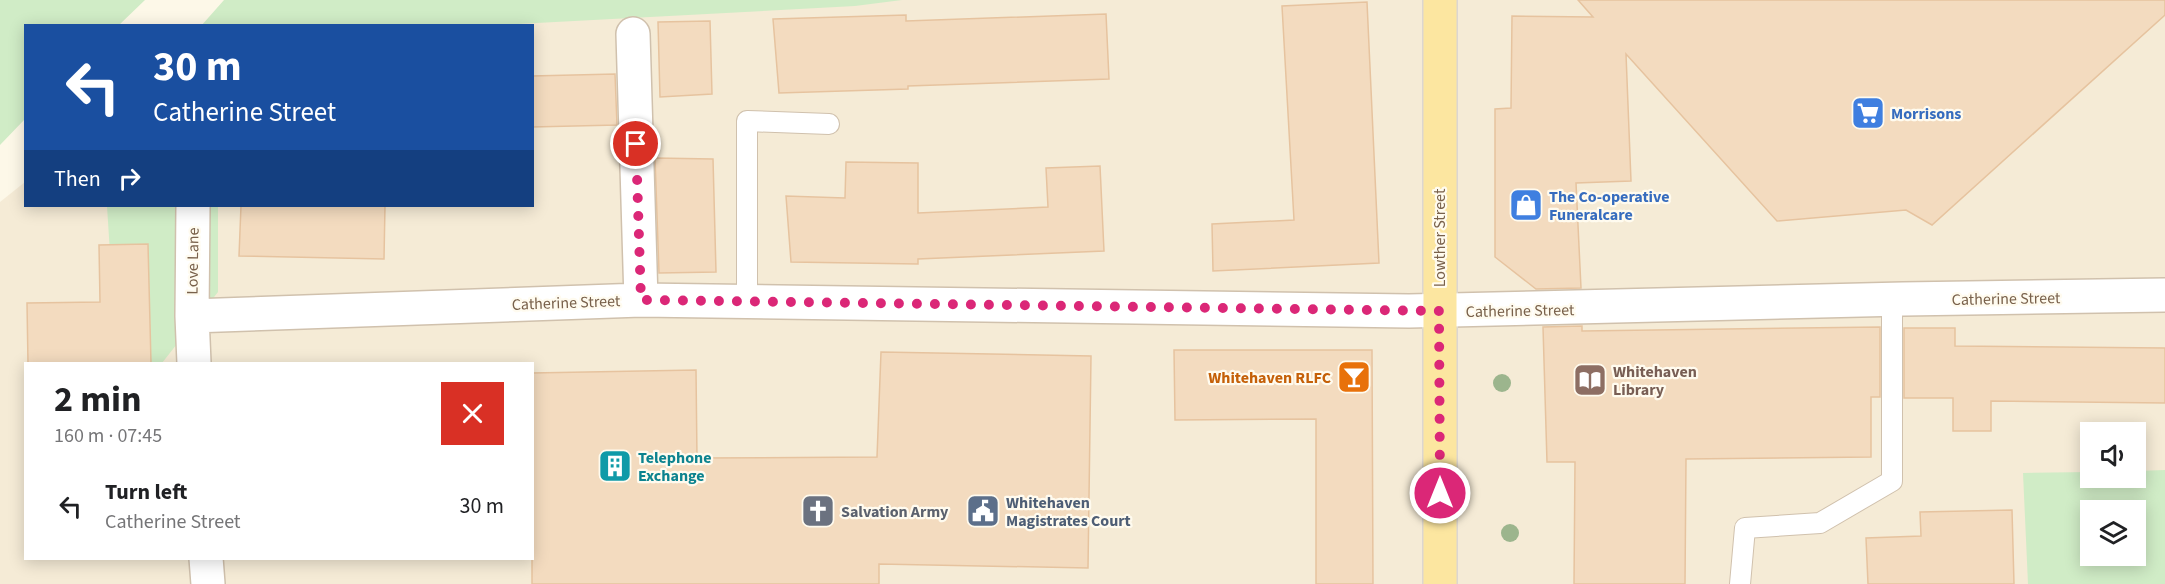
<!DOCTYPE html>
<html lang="en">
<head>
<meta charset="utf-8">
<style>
  body { margin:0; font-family:"Source Sans 3",sans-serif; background:#f6f6f6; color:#202124; height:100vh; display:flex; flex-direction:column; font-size:22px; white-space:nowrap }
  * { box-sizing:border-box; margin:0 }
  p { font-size:20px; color:#757577 }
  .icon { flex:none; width:33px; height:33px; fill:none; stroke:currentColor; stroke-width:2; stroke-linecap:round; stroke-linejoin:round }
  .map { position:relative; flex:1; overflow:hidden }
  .sheet { position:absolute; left:24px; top:362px; width:510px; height:198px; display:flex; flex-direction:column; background:#fff; border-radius:0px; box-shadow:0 3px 15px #0003 }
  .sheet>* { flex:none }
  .top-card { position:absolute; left:24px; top:24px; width:510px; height:183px; border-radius:0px; box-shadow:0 3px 15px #0003; background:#1a4fa0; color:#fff; overflow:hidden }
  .controls { position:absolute; left:2080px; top:422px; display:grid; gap:12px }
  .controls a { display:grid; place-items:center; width:66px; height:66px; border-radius:0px; background:#fff; box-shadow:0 3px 15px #0003; font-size:30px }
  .pin { position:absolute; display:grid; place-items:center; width:51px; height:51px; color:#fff; margin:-26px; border:3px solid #fff; border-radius:50%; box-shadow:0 2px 6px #0007 }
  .me { position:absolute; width:66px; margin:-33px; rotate:0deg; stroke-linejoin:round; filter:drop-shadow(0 0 4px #0008) }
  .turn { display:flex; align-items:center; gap:21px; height:126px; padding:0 30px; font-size:27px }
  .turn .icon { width:78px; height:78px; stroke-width:2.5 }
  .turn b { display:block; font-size:42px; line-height:51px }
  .then { display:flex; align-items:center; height:57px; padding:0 30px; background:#0003; gap:12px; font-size:22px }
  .round { display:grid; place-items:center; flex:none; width:63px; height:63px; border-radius:0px; background:#f6f6f6 }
  .summary { display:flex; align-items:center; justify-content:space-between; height:102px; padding:0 30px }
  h1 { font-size:36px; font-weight:700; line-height:45px }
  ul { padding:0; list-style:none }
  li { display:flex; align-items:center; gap:18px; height:84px; padding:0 30px }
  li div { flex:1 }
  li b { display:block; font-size:22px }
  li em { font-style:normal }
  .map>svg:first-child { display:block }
  .residential { fill:#f5ebd6; fill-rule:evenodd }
  .green { fill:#d0ecc6; fill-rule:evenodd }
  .building { fill:#f3dbbf; stroke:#e6c39f; stroke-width:1.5 }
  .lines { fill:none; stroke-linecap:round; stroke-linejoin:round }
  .lane-casing { stroke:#d0c1ad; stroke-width:22 }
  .street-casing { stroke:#d0c1ad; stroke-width:36 }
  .primary-casing { stroke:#dcd6d0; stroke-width:36 }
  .lane { stroke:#fff; stroke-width:20 }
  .street { stroke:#fff; stroke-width:33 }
  .primary { stroke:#fce6a0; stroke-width:33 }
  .tree { fill:#9cb58d }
  .route { stroke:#db2777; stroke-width:10; stroke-dasharray:0 18 }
  .labels { text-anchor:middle; stroke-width:4.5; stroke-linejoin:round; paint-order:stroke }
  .shop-label { font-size:16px; font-weight:bold; fill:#366cbe; stroke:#fffbef; text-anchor:start }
  .street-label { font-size:16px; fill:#79614b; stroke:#fffbef }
  .education-label { font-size:16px; font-weight:bold; fill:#785e54; stroke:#fffbef; text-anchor:start }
  .food-label { font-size:16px; font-weight:bold; fill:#c56008; stroke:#fffbef; text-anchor:end }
  .culture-label { font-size:16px; font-weight:bold; fill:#0d838f; stroke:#fffbef; text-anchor:start }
  .service-label { font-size:16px; font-weight:bold; fill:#4e5e75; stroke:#fffbef; text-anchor:start }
  .worship-label { font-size:16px; font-weight:bold; fill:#5b616d; stroke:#fffbef; text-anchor:start }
</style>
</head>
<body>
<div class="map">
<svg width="2165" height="584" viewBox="0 0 2165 584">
  <rect width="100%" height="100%" fill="#fdf8e8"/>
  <path class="residential" d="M259,0H2165V584H0V202L25,182L26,206H532V26L226,25ZM26,363H532V558H26ZM2091,432H2136V477H2091ZM2091,510H2136V555H2091Z"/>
  <path class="green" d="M0,0H145L119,25L26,26L25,119L0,145Z
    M224,0H902L855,6L501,25L201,26Z
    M107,206H218V292L162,363H117Z
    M2165,470V584H2028L2023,473L2091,472V477H2136V471ZM2091,510H2136V555H2091Z"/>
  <path class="building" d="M1578,0H2165V15L1932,225L1906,210L1777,221L1626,54L1631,181L1576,183L1581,288L1536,289L1495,257V109L1511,108L1512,16L1593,17Z
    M1367,2L1379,263L1213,271L1212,224L1294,220L1282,6Z
    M1106,14L1109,79L908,86V89L779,93L773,19L906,15V21Z
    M710,21L712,94L660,97L658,22Z
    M615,74L617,125L532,127V76Z
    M655,158L713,159L716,272L659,273Z
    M846,162L918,163V213L1048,207L1046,168L1100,166L1104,251L918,259V264L791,262L786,196L845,198Z
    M241,206H385L384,259L239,256Z
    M148,244L151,363H28L27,303L100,302L99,245Z
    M1582,326V331L1880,327V397H1871V457L1686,459L1685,584H1574L1575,462H1547L1543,327Z
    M1904,328H1955V346L2165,348V403L1991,401V431H1953V398H1904Z
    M1174,350H1372L1373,584H1316V419L1175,420Z
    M881,352L1091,356L1088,568L879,564V584H532V373L696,370L697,458L877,457Z
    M2012,510L2014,584H1868L1866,538L1921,536L1920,512Z"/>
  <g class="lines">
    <g class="lane-casing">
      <path id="lane" d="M747,301V121L829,124
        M1740,584L1745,528L1820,523L1892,481V300"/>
    </g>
    <g class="street-casing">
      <path id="street" d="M633,34L641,300
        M193,206L192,316L194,363
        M192,316L641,300L1409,311L1903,299L2165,295
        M206,558L208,584"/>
    </g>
    <g class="primary-casing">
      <path id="primary" d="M1440,0V584"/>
    </g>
    <use href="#lane" class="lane"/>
    <use href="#street" class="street"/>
    <use href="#primary" class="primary"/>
  </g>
  <g class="tree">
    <circle cx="1502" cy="383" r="9"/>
    <circle cx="1510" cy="533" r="9"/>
  </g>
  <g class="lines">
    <path class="route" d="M636,144L641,300L1439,311L1440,493"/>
  </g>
  <defs>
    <g id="supermarket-square" transform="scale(1.725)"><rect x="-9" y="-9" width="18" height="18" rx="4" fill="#3f7fe0" stroke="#fffbef"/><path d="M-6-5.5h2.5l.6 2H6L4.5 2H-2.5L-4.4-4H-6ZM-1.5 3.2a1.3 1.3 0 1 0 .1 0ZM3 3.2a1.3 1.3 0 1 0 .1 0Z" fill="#fff"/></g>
    <g id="shop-square" transform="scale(1.725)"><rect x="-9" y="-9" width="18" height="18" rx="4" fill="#3f7fe0" stroke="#fffbef"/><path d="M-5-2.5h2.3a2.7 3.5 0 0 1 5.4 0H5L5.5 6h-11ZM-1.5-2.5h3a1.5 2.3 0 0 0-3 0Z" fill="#fff"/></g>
    <g id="bar-square" transform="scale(1.725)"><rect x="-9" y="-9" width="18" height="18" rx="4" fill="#e8710a" stroke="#fffbef"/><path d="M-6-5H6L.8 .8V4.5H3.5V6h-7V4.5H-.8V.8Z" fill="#fff"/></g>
    <g id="library-square" transform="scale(1.725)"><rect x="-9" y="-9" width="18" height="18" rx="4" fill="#8d6e63" stroke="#fffbef"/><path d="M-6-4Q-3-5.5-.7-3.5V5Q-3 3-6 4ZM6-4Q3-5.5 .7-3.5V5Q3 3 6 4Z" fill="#fff"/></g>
    <g id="building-square" transform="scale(1.725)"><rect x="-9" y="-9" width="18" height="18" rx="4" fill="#0f9aa8" stroke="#fffbef"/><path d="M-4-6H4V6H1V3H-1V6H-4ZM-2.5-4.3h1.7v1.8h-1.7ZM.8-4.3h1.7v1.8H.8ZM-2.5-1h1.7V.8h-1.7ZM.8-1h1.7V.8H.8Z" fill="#fff"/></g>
    <g id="church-square" transform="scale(1.725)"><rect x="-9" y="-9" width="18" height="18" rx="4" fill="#6b7280" stroke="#fffbef"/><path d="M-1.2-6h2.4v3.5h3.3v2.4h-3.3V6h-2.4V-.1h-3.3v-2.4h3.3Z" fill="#fff"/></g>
    <g id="civic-square" transform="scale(1.725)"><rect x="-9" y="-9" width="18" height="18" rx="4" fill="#5c6f8a" stroke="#fffbef"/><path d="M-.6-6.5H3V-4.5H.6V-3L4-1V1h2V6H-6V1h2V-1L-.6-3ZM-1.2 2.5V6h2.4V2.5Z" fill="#fff"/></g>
  </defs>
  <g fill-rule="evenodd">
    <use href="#supermarket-square" x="1868" y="113"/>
    <use href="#shop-square" x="1526" y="205"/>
    <use href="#bar-square" x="1354" y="377"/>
    <use href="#library-square" x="1590" y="380"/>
    <use href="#building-square" x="615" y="466"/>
    <use href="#church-square" x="818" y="511"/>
    <use href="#civic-square" x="983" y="511"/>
  </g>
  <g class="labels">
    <g class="shop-label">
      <text x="1891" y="119">Morrisons</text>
      <text x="1549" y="202">The Co-operative<tspan x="1549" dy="18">Funeralcare</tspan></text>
    </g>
    <g class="street-label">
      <text transform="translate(1439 238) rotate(-90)" y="6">Lowther Street</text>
      <text transform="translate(192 261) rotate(-89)" y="6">Love Lane</text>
      <text transform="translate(2006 298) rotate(-1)" y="6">Catherine Street</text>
      <text transform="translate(566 302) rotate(-2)" y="6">Catherine Street</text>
      <text transform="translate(1520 310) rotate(-1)" y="6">Catherine Street</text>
    </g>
    <g class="education-label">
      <text x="1613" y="377">Whitehaven<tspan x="1613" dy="18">Library</tspan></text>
    </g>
    <g class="food-label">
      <text x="1331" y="383">Whitehaven RLFC</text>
    </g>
    <g class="culture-label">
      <text x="638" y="463">Telephone<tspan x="638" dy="18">Exchange</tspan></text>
    </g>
    <g class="service-label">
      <text x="1006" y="508">Whitehaven<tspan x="1006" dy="18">Magistrates Court</tspan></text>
    </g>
    <g class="worship-label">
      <text x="841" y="517">Salvation Army</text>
    </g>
  </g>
</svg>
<div class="controls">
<a><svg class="icon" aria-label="sound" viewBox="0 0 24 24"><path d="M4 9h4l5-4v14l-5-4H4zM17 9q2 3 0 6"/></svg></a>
<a><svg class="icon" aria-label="layers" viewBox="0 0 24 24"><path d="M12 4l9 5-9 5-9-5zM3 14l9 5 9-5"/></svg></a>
</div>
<div class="pin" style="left:636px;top:144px;background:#d93025"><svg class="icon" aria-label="arrive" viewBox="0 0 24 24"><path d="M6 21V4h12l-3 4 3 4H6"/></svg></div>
<svg class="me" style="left:1440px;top:493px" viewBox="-20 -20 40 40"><circle r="17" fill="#db2777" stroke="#fff" stroke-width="3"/><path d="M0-11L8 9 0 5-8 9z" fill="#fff"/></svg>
<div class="top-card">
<div class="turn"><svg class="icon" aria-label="left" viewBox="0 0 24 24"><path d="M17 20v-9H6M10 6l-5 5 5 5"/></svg><div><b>30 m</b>Catherine Street</div></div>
<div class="then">Then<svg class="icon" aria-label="right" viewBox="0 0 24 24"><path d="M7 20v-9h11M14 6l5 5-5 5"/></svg></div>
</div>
<section class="sheet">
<div class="summary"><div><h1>2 min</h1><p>160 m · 07:45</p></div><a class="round" style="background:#d93025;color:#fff"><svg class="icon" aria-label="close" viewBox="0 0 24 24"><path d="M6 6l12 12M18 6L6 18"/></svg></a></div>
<ul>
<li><svg class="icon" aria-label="left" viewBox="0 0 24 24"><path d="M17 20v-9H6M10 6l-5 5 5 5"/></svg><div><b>Turn left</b><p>Catherine Street</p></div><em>30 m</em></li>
</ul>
</section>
</div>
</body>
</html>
